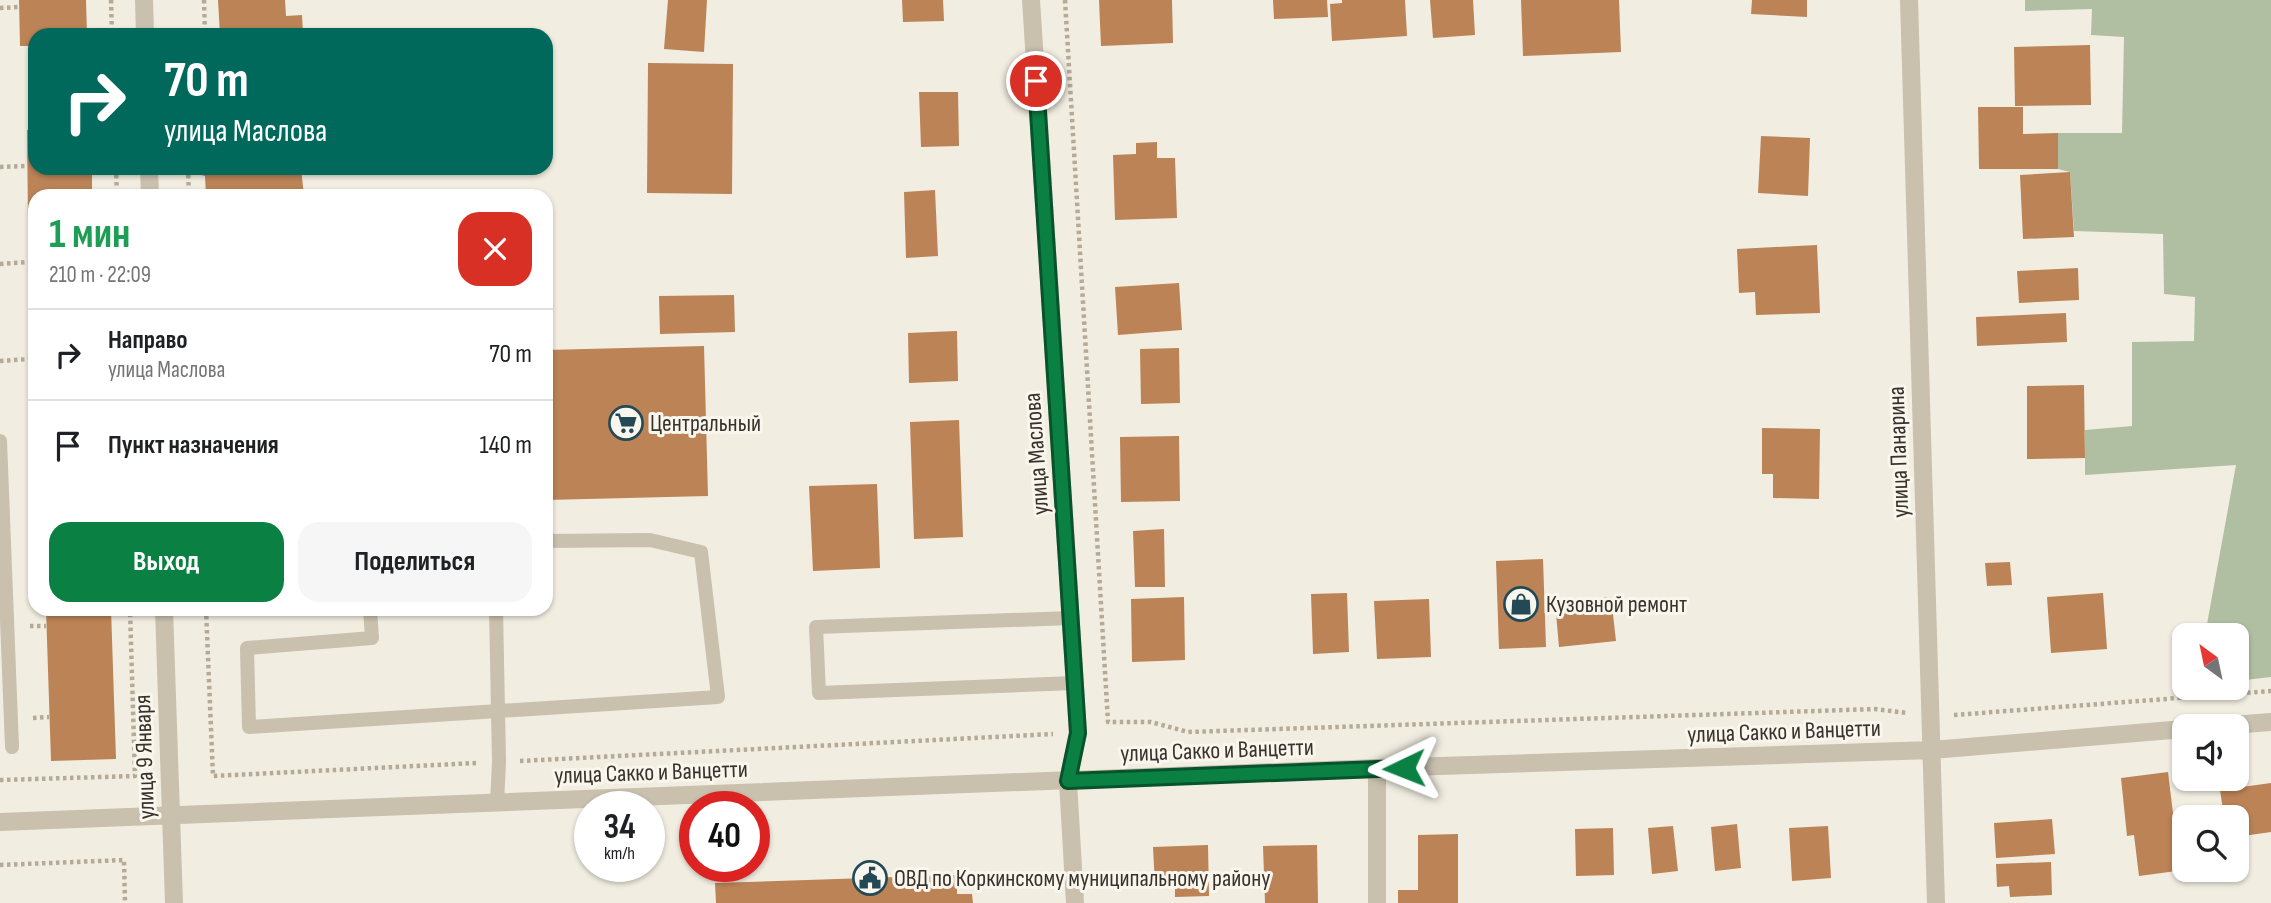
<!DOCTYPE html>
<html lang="ru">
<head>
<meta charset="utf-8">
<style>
  body { margin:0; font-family:"Sofia Sans Condensed",sans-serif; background:#f6f6f6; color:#202124; height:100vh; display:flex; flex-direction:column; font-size:26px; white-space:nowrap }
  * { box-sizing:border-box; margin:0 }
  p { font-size:23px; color:#757577 }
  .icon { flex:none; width:38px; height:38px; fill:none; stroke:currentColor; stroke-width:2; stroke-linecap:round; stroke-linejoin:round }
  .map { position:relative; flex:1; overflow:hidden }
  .side { position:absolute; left:28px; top:189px; width:525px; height:427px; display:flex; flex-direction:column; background:#fff; border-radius:21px; box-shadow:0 2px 5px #0004 }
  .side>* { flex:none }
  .hud { position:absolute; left:28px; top:28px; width:525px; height:147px; border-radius:21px; box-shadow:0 2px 5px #0004; background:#00695c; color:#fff; overflow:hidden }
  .needle { width:46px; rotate:327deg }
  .fabs { position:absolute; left:2172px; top:623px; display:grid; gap:14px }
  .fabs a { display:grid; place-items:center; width:77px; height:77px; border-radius:14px; background:#fff; box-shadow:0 2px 5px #0004; font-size:35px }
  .speed { position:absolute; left:574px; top:791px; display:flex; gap:14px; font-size:35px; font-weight:700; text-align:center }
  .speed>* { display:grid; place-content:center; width:91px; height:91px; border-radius:50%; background:#fff; box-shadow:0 2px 5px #0004; line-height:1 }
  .speed small { font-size:18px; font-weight:400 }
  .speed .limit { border:10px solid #d22; background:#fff; color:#111 }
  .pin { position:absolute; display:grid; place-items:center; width:60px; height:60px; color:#fff; margin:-30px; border:4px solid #fff; border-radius:50%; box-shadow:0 2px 7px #0007 }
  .me { position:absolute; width:77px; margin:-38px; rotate:268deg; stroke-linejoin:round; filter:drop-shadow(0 0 5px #0008) }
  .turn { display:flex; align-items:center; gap:24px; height:147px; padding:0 21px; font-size:32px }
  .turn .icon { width:91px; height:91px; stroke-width:2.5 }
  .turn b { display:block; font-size:49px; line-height:60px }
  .round { display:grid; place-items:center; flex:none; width:74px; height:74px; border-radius:21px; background:#f6f6f6 }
  .summary { display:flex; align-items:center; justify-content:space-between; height:119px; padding:0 21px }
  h1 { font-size:42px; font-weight:700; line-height:52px; color:#1e9e55 }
  .cta { display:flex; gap:14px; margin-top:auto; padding:14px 21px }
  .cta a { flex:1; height:80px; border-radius:21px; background:#0b8043; color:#fff; font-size:28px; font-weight:700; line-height:80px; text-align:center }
  .cta a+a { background:#f6f6f6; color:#202124 }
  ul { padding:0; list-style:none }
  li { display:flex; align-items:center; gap:21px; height:91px; padding:0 21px; border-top:2px solid #e0e0e0 }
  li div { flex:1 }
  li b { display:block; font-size:26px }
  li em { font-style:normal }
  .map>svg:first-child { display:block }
  .green { fill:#b0bfa2 }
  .building { fill:#bb8356 }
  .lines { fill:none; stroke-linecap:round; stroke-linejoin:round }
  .path { stroke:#b5aa98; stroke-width:4.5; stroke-dasharray:3.5 3.5; stroke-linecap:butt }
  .service { stroke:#c9c0ae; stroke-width:14 }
  .minor { stroke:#c9c0ae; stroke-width:18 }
  .tertiary { stroke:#c9c0ae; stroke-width:18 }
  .route-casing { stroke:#07532c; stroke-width:18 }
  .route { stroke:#0b8043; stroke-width:12 }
  .labels { text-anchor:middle; stroke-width:6; stroke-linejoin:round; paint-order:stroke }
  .poi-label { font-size:24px; fill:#38322c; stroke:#f9f6ed; text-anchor:start }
  .street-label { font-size:24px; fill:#38322c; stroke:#f9f6ed }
</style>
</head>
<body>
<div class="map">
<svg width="2271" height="903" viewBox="0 0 2271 903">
  <rect width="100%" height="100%" fill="#f1ede1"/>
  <path class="green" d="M2025,0H2271V677L2237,681L2236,635H2205L2236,465L2085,475V430L2132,426V342L2194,341L2195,297L2164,294L2163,234L2074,231L2070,172L2058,169V133H2122L2124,37L2091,35L2092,9L2025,11Z"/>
  <path class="building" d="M19,0H86L87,35H35V46H20Z
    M218,0H285L286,16L302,15L303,34L220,35Z
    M668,0H707L704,52L664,49Z
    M902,0H943L944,21L903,22Z
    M1099,0H1172L1173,43L1101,46Z
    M1273,0H1327L1328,17L1274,19Z
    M1342,0H1405L1407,36L1332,41L1330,4L1342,3Z
    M1430,0H1473L1475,35L1433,38Z
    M1521,0H1619L1621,52L1523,56Z
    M1752,0H1807V17L1751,14Z
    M2090,45L2091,105L2015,106L2014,47Z
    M648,63L733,64L732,194L647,193Z
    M919,92H958L959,146L921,147Z
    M1978,107H2023V134L2058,133V169H1979Z
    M27,130H35V168H92V196H35V401H30Z
    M1761,136L1810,138L1808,196L1758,193Z
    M1157,142V158H1175L1177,218L1115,220L1113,155L1136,154V143Z
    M194,168H301L304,196H206L205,176L198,174Z
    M2070,172L2074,237L2023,239L2020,175Z
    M935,190L938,256L906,258L904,192Z
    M1817,245L1820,313L1756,315L1755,292L1739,293L1737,249Z
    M2078,268L2079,300L2019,303L2017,271Z
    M1179,283L1182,330L1118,335L1115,287Z
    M734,295L735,332L660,334L659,296Z
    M2066,313L2067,342L1977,346L1976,317Z
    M957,331L958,381L909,383L908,333Z
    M704,346L708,496L546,500V350Z
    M1179,348L1180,403L1141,404L1140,349Z
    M2084,385L2085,458L2027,459V386Z
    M959,420L963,537L914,539L910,422Z
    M1762,428L1820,429L1819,499L1773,498V474H1762Z
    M1179,436L1180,501L1121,502L1120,437Z
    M877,484L880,568L813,571L809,486Z
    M1164,529L1165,587H1135L1133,531Z
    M1543,559L1546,647L1499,649L1496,561Z
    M2010,562L2012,585L1987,586L1985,563Z
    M1347,593L1349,652L1313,654L1311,594Z
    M2103,593L2107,649L2051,653L2047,597Z
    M1184,597L1185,660L1132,662L1131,599Z
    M1611,597L1616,641L1559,647L1555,602Z
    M1429,599L1431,657L1377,659L1374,601Z
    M46,609H111L116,759L51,761Z
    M2168,772L2175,830L2184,829V870L2139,876L2134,835L2127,836L2121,778Z
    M2271,783V832L2236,837V817H2224L2220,790Z
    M2052,819L2055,854L1996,858L1994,823Z
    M1737,824L1741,868L1715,871L1711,827Z
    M1673,826L1678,871L1652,874L1648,828Z
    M1828,826L1831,878L1792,881L1789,828Z
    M1613,828L1614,875L1576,876L1575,829Z
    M1458,834V903H1398V890H1418V835Z
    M1208,845L1209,896L1175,897V884L1155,885L1153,847Z
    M1317,845L1318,903H1265L1263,846Z
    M2051,862L2052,895L2010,897L2009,886L1997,887L1996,864Z
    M957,875V894H972L973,903H716L715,883Z"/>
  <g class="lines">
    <path class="path" d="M111,0L112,35
      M204,0L205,35
      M1065,0L1108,722H1151L1188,732L1875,709L1907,713
      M0,8L19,7
      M0,167L27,166
      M116,168L117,196
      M188,168L189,196
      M0,264L28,262
      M0,361L30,359
      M206,609L213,776L476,763
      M30,626H46
      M1954,715L2271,691
      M33,718L49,717
      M520,761L1053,734
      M0,780L135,776L130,609
      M0,865L124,860L125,903"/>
    <path class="service" d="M0,441L12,747
      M370,609L372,638L247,648L249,727L718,697L701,552L650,540L546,541
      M496,609L499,762L497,803
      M1071,618L816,627L819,693L1075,683"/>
    <path class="minor" d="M144,0L145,35
      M1031,0L1078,733L1068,781L1075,903
      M149,168L150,196
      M164,609L174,903
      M1377,768V903"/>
    <path class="tertiary" d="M1909,0L1936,903
      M2219,726L2271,722
      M0,822L1377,768L1932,750L2184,729"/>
  </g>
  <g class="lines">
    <g class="route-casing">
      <path id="route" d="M1036,81L1078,733L1068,781L1404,768"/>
    </g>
    <use href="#route" class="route"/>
  </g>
  <defs>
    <g id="supermarket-ring" transform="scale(1.75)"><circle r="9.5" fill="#f9f6ed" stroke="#244956" stroke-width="1.5"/><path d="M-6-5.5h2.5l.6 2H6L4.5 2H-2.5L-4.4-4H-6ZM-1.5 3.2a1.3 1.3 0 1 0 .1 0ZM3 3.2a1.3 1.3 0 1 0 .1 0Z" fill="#244956"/></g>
    <g id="shop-ring" transform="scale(1.75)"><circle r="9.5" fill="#f9f6ed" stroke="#244956" stroke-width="1.5"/><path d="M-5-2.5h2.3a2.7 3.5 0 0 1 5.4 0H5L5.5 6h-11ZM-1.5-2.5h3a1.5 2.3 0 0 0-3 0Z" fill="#244956"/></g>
    <g id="civic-ring" transform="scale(1.75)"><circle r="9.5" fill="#f9f6ed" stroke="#244956" stroke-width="1.5"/><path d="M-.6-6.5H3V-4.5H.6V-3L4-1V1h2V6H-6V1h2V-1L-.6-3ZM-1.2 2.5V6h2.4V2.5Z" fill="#244956"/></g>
  </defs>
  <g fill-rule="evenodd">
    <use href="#supermarket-ring" x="626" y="423"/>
    <use href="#shop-ring" x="1521" y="604"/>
    <use href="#civic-ring" x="870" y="878"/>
  </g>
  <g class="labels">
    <g class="poi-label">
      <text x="650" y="431">Центральный</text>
      <text x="1546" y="612">Кузовной ремонт</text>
      <text x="894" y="886">ОВД по Коркинскому муниципальному району</text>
    </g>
    <g class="street-label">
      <text transform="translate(1898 452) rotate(-92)" y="8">улица Панарина</text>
      <text transform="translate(1036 454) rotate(-94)" y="8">улица Маслова</text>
      <text transform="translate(1784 731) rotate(-2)" y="8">улица Сакко и Ванцетти</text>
      <text transform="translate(1217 750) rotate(-2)" y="8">улица Сакко и Ванцетти</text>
      <text transform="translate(144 757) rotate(-92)" y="8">улица 9 Января</text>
      <text transform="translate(651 772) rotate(-2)" y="8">улица Сакко и Ванцетти</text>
    </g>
  </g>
</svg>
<div class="fabs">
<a><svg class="needle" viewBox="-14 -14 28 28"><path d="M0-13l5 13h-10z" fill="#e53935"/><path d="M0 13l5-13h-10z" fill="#757577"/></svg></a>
<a><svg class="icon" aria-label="sound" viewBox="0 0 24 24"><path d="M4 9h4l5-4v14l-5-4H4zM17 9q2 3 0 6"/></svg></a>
<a><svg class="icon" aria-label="search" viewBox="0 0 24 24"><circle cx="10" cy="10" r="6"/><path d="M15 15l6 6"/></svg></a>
</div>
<div class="speed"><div>34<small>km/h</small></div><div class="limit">40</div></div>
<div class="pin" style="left:1036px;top:81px;background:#d93025"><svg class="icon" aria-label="arrive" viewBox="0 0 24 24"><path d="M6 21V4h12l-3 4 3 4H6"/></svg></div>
<svg class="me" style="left:1404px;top:768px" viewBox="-20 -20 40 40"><path d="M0-17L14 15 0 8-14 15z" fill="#0b8043" stroke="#fff" stroke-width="4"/></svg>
<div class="hud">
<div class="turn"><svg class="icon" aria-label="right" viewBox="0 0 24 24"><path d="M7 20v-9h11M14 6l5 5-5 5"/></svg><div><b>70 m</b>улица Маслова</div></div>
</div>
<section class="side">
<div class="summary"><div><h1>1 мин</h1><p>210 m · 22:09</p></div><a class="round" style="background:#d93025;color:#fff"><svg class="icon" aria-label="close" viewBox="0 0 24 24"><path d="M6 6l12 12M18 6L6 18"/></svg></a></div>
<ul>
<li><svg class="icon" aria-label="right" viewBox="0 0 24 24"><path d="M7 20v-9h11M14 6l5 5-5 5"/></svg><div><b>Направо</b><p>улица Маслова</p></div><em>70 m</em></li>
<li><svg class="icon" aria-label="arrive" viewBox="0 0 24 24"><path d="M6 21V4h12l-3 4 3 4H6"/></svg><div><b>Пункт назначения</b></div><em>140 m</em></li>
</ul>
<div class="cta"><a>Выход</a><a>Поделиться</a></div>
</section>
</div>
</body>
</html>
